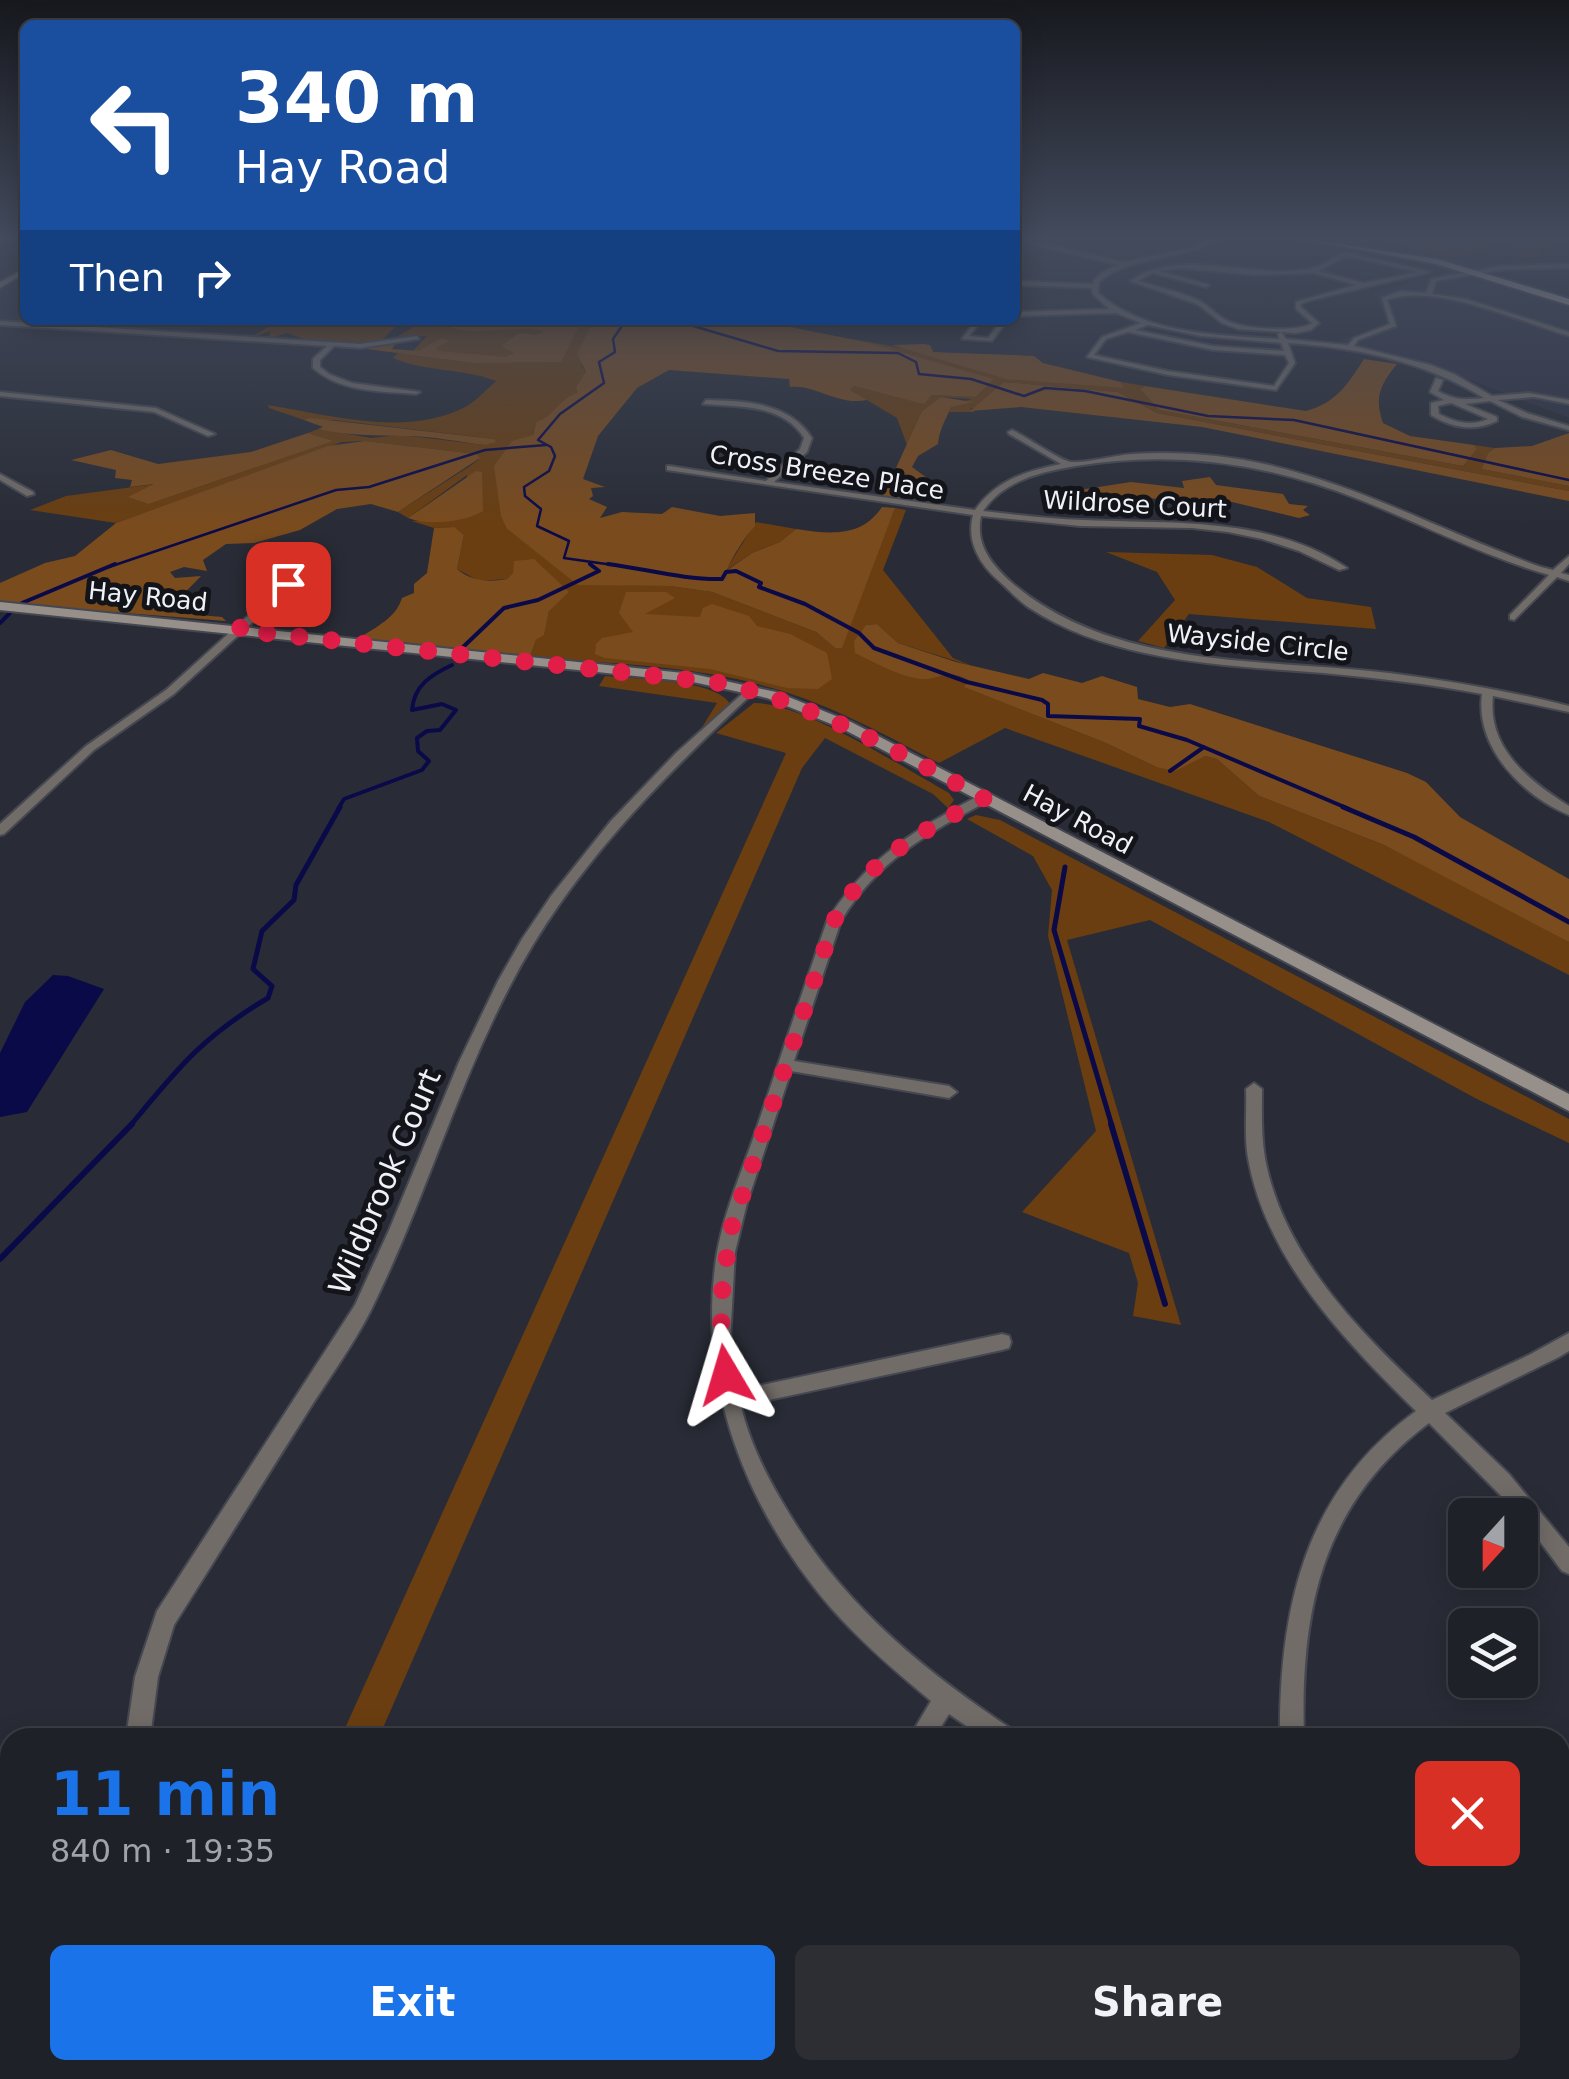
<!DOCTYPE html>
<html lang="en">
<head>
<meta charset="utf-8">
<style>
  body { margin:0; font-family:"DejaVu Sans",sans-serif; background:#2c2e34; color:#f1f3f6; height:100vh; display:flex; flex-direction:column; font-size:38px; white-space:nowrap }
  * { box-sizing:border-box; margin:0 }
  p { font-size:32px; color:#a1a3a8 }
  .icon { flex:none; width:55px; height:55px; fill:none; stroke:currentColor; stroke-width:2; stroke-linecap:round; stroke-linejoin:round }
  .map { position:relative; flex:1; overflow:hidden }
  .drawer { position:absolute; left:0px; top:1728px; width:1570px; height:352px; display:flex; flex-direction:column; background:#1f2128; border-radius:30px 30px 0 0; box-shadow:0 5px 25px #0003,0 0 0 2px #3c3e45 }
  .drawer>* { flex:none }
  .hud { position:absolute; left:20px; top:20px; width:1000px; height:305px; border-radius:15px; box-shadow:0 5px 25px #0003,0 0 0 2px #3c3e45; background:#1a4fa0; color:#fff; overflow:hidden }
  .needle { width:65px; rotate:201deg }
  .fabs { position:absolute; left:1448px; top:1498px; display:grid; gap:20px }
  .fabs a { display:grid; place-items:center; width:90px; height:90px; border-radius:15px; background:#1f2128; box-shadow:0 5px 25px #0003,0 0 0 2px #3c3e45; font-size:50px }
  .pin { position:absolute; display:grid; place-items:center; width:85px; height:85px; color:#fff; margin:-42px; border-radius:20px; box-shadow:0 5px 15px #0006 }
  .me { position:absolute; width:110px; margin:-55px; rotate:353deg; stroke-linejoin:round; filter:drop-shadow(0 0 8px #0008) }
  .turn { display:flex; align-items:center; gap:35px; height:210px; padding:0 50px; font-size:45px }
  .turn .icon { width:130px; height:130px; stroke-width:2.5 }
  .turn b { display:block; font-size:70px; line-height:85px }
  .then { display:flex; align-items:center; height:95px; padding:0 50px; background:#0003; gap:20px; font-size:38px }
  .round { display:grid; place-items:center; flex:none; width:105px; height:105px; border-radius:15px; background:#2c2e34 }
  .head { display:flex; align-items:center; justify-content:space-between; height:170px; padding:0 50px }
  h1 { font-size:60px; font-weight:600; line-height:75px; color:#1a73e8 }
  .button { display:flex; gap:20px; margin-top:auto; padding:20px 50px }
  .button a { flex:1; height:115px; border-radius:15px; background:#1a73e8; color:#fff; font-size:40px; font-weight:600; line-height:115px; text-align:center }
  .button a+a { background:#2c2e34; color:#f1f3f6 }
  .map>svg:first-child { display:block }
  .built { fill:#2f3343 }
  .green { fill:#6a3e10 }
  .forest { fill:#7a4b1d }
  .water { fill:#0b0a48 }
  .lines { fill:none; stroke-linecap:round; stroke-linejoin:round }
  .stream-far3 { stroke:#0b0a48; stroke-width:2.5 }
  .stream-far2 { stroke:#0b0a48; stroke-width:4 }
  .stream-far1 { stroke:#0b0a48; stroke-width:5 }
  .stream { stroke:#0b0a48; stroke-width:6 }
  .street-casing { stroke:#454851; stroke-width:4 }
  .secondary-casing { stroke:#454851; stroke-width:4 }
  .primary-casing { stroke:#454851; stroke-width:4 }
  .street { fill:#716c68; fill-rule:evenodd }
  .secondary { fill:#97908a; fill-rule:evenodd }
  .primary { fill:#b5aba3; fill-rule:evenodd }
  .route { stroke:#e11d48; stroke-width:18; stroke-dasharray:0 32.4 }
  .labels { text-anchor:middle; stroke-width:10; stroke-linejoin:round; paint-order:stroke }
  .far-street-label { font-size:25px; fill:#eef1f7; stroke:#131419 }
  .street-label { font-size:30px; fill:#eef1f7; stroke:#131419 }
</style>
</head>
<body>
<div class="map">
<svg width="1569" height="2079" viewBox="0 0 1569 2079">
  <rect width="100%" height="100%" fill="#292c36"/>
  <path class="built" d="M1453,271L1569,307V418L1418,360L1337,341L1389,326L1374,293Z
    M25,275V320H217L191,333L0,322V290Z"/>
  <path class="green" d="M1365,237H1561L1569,243L1534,251L1543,255L1529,258L1516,254L1524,252C1494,234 1489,254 1459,256C1442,257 1386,241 1365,237Z
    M279,320H745L1123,387L1121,382L1145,386L1140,389L1159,410L1463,466L1477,449L1474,445L1495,448L1488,453L1483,469L1569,486V491L1157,413L1118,392L1004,382L982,405L970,409L975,412H949L951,407L971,399L941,397L922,411L907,445L897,418L850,390L854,386L923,403L932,395L976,397L993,380L967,371L581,364L586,373L576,387L577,393C561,398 554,416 536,422L507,529L578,584L670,586L712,592L816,632L835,648L853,614L895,508L906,510L883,570L953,658L972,666L898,643L877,624L866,625L933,676L948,672L968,680L965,687L1106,743L1156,767L1205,756L1217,759L1259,796L1384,845L1548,928L1569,942V975L1269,822L1005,728L939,763C885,735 832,705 772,688C695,665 610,664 530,657L536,640L544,634L549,611L513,573L507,579L479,581L457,569L464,535L453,527L434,528L412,521L465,516L467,475L408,518L398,512L470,466L479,459L477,454L365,441L342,442L116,523L30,510L66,496L163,483L149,504L332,441L308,433L318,429L371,438L401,435L485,445L494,439L334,420H304L269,408L268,405C330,415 408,438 467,406C477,400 487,389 496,381C463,368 425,372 393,358L398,353L473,363L519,360L412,352L427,336L395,338L417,325L398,324L381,341L363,345L312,342L287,333L267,339L271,331L250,338Z
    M756,522L796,529L780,542L752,553L725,571Z
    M1106,552L1212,555L1257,567L1307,598L1371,607L1376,629L1189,614L1164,648L1138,641L1175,600L1157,572Z
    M605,676C634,679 716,679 730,704L701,729L717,703L599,686Z
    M754,703C802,702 904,768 949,793L954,800L948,808L933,794L825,738L802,768L379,1737H341L786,753L716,733Z
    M976,815L1000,820L1569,1119V1143L1475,1098L1150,920L1067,940L1181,1325L1133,1316L1138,1283L1129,1253L1022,1212L1096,1131L1048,936L1052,890L1033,856L967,819Z"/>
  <path class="forest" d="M488,320H582L561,362L473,363L359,348L395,344L392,349L419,351L441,338L450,341L436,348L439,351L506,357L514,353L501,346L519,333L537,335L544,331C519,324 473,337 451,327Z
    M594,320H756L869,343L994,379L976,397L932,395L924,404L854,386L850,390L867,400C838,406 815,384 790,387L789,379L669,370L637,388L598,436L583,479L605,487L591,488L593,496L589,499L607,507L600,518L622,512L662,514L672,507L720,516L755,513V526C744,538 733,556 726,571L752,553L780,542L796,529C830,534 861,538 882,507L895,508L842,648H835L816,632L712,592L670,586L578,585L507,529L501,516L494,466L512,441L533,435L536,422C554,416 560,398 577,393L576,387L586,372L577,354Z
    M924,344L930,345L933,352L1034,356L1043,363L1121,382L1124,388L1006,379L892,345Z
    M1364,359L1397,364C1380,385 1374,397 1383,423L1410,436L1474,445L1477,449L1463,466L1159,410L1140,389L1145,386L1306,411C1336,403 1348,384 1364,359Z
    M1004,382L1118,392L1157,413L1569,491V501L1202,427L1021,407L970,411Z
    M941,397L973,402L951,407C946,419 939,430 938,444L918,456L912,467L927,478L912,486L916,499C904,504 888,501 878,494V483L896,468L922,411Z
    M310,418L494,439L496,442L485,445C459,442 432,436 405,436C375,435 348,436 318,429L323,427L304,420Z
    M308,433L333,441L149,504L128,497L154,484L130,487L132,480L115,478L116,470L71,460L111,450L158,464L251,452Z
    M1569,433V486L1482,469L1488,453L1495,448L1532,446Z
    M365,441L477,454L480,458L398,512L371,504L337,509L300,530L254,543L226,544L203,560L207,571L184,567L170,572L175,578L201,576L166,612L222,617L226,621L0,603V583L45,563L75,556L116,523L328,446Z
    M476,471L482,472L483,511C465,522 428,526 408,518Z
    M1210,477L1216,485L1283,494L1289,504L1308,506L1303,510L1310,515L1299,518L1232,502L1071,495L1072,491L1131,482L1184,488L1182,481Z
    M454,527L464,535L457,569C472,582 489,582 507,579L513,573L514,561L534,559L569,592L549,611L544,635L536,640L530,657L359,638C376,627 396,618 402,598L414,593V584L427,573L434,528Z
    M626,592H666L675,598L645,614L700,617L703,608L712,604L749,616L757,626L790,634L827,653L832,679L818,689L787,688L710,669L605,658L595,654L596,644L602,638L633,632L619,613Z
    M877,624L898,643L956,662L1029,679L1043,673L1082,683L1102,676L1137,687L1138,699L1170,707L1190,704L1407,773L1426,782L1460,817L1569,879V942L1384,845L1259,796L1217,759L1205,756L1175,771L1156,767L1106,743L964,687L968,680C950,670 945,676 928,679C910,681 879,665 863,657L855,653L854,641L866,625Z"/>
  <path class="water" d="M53,975L68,976L104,989L27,1112L0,1117V1053L25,1002Z"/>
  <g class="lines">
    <path class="stream-far3" d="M626,320L613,339L615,352L599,362L604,383L560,414L538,440L551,447L555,456L549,471L524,487L525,496L541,509L537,526L569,541L564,558L627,567
      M673,320L778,351L898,353L916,362L919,374L971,379L1024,396L1045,388L1085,391L1208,416L1294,420L1569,480
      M589,563L593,567
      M109,567L336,490L369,487L485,450L546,445"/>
    <path class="stream-far2" d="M608,564C646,569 685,580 722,579L726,572L736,571L761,583L759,587L805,604L859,633L874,648L967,682L1042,700L1048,704V716L1140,719L1139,726L1187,740L1349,809
      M22,603L115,564
      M0,623L10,613
      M462,648L504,608L538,600L599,571L590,564
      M1170,771L1204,747
      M338,809L344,799L422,770L429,761L418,751L417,738L427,731L440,730L456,710L442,704L412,710C414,685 431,675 452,665"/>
    <path class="stream-far1" d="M1343,807L1414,837L1569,922
      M1065,867L1054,930L1112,1126
      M130,1126C178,1068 202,1037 268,998L272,986L253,969L262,931L294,900L296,885L340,807"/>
    <path class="stream" d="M1111,1124L1165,1304
      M0,1259L132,1124"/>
    <g class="street-casing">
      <path id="street" d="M1015,237L1124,262L1187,249L1214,237H1221C1184,262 1135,253 1099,282L1098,293C1146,335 1218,335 1279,339L1278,334L1281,332L1286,339L1348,345L1354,338L1390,324L1382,298L1400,291L1426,293L1431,279L1501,266L1569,264V268L1501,270L1436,281L1432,294L1466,299L1569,332V336C1521,322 1434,282 1387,300L1396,326L1358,340L1354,346L1431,365L1454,374L1492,396L1529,393L1569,400V404L1534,397L1498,400L1527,413L1569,426V430L1522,417L1490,401L1465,404L1497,417V421C1475,432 1451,428 1431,415V403L1444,400L1430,392L1436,378L1443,380L1438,391C1453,400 1467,400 1484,398C1423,361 1358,348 1288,343L1295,363L1276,390L1168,375L1087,357L1102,337L1141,323L1116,313L1015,316V312L1109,309L1093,294L1092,288L1015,285V281L1093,284C1095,274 1109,269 1118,265L1015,240ZM1148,325L1201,336L1281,343L1284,351L1213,346L1135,330ZM1128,332L1213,350L1285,355L1289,363L1274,386L1168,371L1094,355L1106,339ZM1451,403L1488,419C1471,427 1455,422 1439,414L1438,406Z
        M1345,252L1430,272L1308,301L1301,304V307L1319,323L1311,330L1296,333L1238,329L1222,323L1197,304L1130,281C1182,246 1251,280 1309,269C1321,267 1334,257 1345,252ZM1346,256L1419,272L1364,283L1318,271ZM1180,268L1254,275L1313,273L1356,285L1296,302V309L1312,323C1298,333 1241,329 1226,320C1216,315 1209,306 1200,301C1181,292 1158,287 1138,281L1152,273L1206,287L1209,285L1159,271Z
        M845,320H863L860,322Z
        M976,320H982L969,336L988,338L1000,322L995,320L1007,321L992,341L962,339Z
        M0,321L360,344L417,336L419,339L360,348L334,346L320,360V367L329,374L352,383L420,392L416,394C381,391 342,393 313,368V359L327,346L0,325Z
        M0,392L156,408L215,434L208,436L154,412L0,396Z
        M706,400C745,401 789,402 812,438L807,452L774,482L975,510C996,480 1026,471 1061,464L1009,434L1008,432L1012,430C1026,436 1060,461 1072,462C1086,463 1116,455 1133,454C1178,451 1225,455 1269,465C1364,487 1450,535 1541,567L1553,570L1569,556V564L1561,573L1569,575V581L1557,577L1514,620L1510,619V615L1549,575C1483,556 1422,524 1358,499C1267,463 1172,450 1076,466C1041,472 1004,480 983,511C1017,515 1050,519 1084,520C1171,524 1271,516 1347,568L1339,570L1299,551L1262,539L1228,532L1192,528L1080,526L981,516C975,544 991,564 1011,582C1113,670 1263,658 1389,673C1450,681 1510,691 1569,706V712L1493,696C1487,748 1528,780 1569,806V815C1521,795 1475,747 1482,694C1430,684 1377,678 1323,673C1226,665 1113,663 1028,607C1018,600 1009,590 1000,582C980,565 966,542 973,515L667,470V466H670L766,481L800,449L804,438C783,404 739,407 703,404Z
        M0,474L33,492L34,494L27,496L0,480Z
        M303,551H309L318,562L316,564L174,694L94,750L4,834L0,835V824L86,746L166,690L308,562L301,553Z
        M750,687L754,688V692C661,779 571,869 512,982C456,1088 424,1203 371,1310C353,1346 328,1379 307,1413C262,1484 218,1555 174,1625L158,1677L150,1738H126L135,1677L157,1611L355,1305L390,1228L459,1062L498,981L522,939L551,896L610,822L676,753Z
        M984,794L988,795V801C928,833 877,861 841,921L794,1061L949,1086L957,1092L949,1098L791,1071L747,1203L735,1252L730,1342L739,1390L1002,1334L1009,1336L1011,1342L1009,1348L1002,1350L741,1406C749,1441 766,1475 784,1505C840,1602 921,1669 1013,1730L1016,1738H984L949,1714L934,1738H909L931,1701C896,1672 861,1642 831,1608C750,1514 699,1392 715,1267C720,1222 739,1179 754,1136C778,1064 802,993 827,921C856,874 894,843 942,816C956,808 969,800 984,794Z
        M1254,1083L1262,1089C1262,1112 1261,1135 1265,1158C1283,1257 1362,1334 1432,1400L1529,1355L1569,1333V1351L1559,1357L1445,1413L1509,1474L1569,1547V1574L1562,1571L1520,1515L1429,1423C1322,1503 1300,1610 1304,1738H1280C1279,1607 1305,1491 1416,1411C1345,1341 1266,1260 1248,1158C1244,1135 1247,1112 1246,1089Z
        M1301,2070H1329L1330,2079H1302Z"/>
    </g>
    <g class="secondary-casing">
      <path id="secondary" d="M25,268V273L0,288V282Z
        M0,602L693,674L776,692L851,722L1569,1094V1111L841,728L767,698L693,682L0,610Z"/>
    </g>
    <g class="primary-casing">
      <path id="primary" d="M1291,237L1437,259L1569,299V305L1436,264Z"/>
    </g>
    <use href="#street" class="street"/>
    <use href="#secondary" class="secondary"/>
    <use href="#primary" class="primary"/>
  </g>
  <linearGradient id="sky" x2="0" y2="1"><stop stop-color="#17181e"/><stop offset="0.45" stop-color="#434b5d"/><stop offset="1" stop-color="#434b5d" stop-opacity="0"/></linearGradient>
  <rect width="1569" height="528" fill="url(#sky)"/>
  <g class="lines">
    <path class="route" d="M288,584L238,630L721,683C817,705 898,752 984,798C924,831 867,858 834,921L730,1232L720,1308L726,1375"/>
  </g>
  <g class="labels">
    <g class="far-street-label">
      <text transform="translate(827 472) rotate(9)" y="9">Cross Breeze Place</text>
      <text transform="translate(1135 504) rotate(3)" y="9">Wildrose Court</text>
      <text transform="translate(148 596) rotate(6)" y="9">Hay Road</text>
      <text transform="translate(1258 642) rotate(6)" y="9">Wayside Circle</text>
      <text transform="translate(1078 819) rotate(28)" y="9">Hay Road</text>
    </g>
    <g class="street-label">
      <text transform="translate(385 1182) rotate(-67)" y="10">Wildbrook Court</text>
    </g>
  </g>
</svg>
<div class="fabs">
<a><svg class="needle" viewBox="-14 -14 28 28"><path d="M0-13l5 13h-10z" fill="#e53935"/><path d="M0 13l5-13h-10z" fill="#a1a3a8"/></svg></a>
<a><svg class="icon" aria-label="layers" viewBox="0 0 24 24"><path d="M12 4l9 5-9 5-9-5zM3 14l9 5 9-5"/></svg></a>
</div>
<div class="pin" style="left:288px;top:584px;background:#d93025"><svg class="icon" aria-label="arrive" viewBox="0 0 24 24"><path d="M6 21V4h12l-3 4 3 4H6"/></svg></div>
<svg class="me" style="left:726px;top:1375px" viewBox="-20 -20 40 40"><path d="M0-17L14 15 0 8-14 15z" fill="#e11d48" stroke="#fff" stroke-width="4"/></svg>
<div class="hud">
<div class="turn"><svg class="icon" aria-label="left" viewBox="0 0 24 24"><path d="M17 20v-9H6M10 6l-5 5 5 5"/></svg><div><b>340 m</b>Hay Road</div></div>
<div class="then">Then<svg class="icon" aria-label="right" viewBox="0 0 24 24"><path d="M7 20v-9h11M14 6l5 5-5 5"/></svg></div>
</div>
<section class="drawer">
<div class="head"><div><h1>11 min</h1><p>840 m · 19:35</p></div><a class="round" style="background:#d93025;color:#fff"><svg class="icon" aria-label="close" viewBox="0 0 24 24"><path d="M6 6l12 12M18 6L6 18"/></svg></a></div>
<div class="button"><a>Exit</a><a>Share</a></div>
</section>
</div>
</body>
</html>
